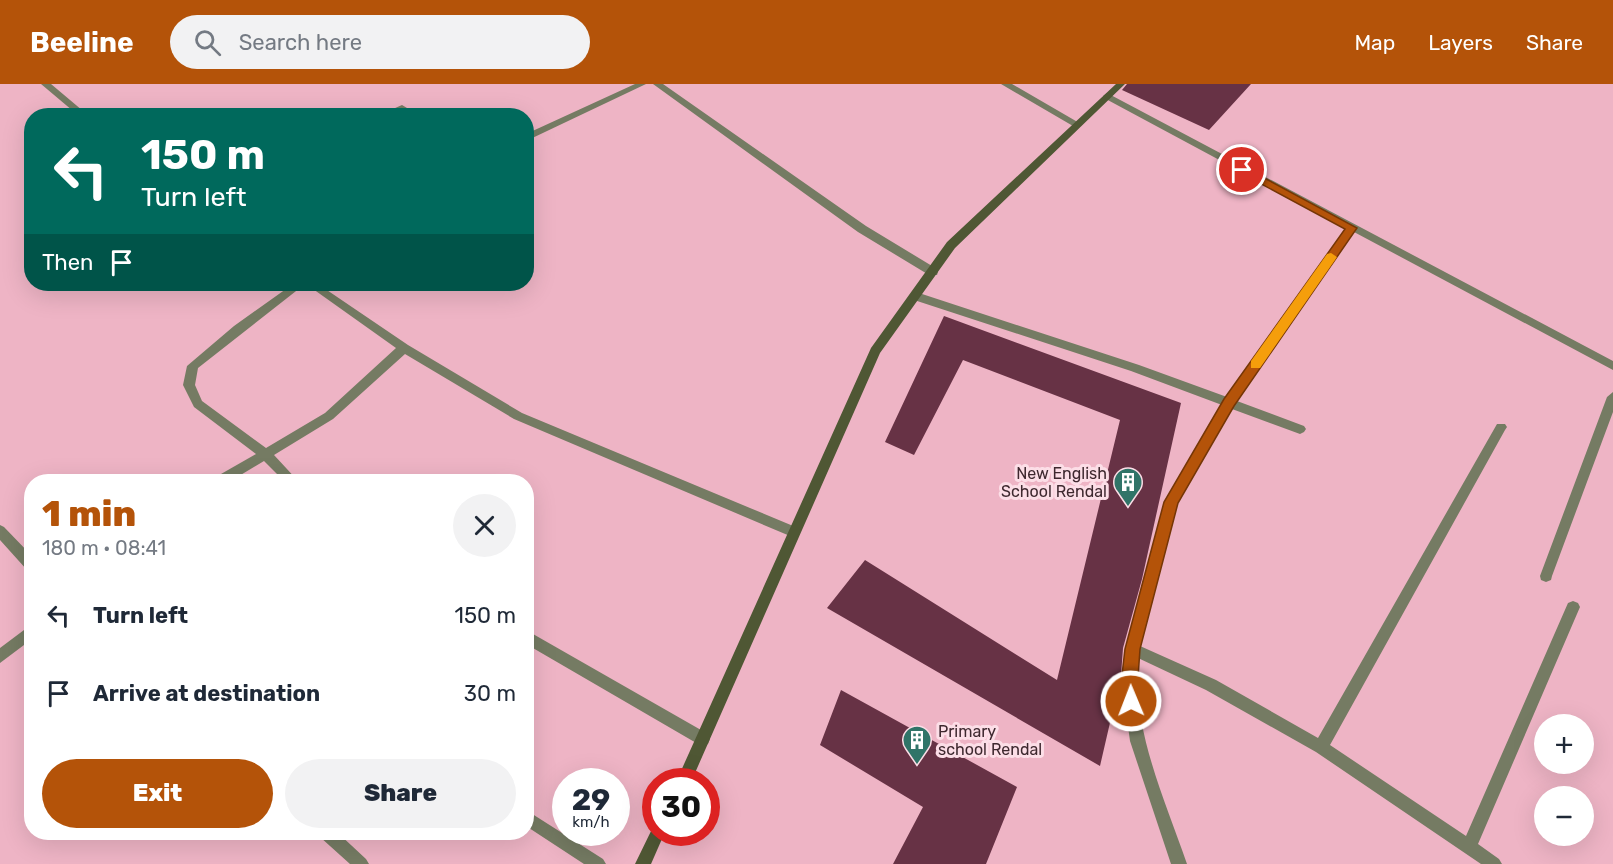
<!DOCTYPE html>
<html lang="en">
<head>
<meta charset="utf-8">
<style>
  body { margin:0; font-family:Rubik,sans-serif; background:#f2f2f3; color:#1f2937; height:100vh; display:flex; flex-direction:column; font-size:22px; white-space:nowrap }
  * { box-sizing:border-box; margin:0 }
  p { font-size:20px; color:#747a83 }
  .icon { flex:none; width:33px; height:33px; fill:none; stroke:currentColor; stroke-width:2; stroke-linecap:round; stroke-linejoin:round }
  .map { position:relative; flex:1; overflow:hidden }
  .details { position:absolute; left:24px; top:390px; width:510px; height:366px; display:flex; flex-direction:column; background:#fff; border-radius:24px; box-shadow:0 6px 24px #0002 }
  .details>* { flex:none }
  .banner { position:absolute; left:24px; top:24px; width:510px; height:183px; border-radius:24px; box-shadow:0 6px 24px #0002; background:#00695c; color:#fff; overflow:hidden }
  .controls { position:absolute; left:1534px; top:630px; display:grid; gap:12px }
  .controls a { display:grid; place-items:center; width:60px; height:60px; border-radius:50%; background:#fff; box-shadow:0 6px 24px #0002; font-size:30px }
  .speed { position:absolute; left:552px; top:684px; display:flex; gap:12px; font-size:30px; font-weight:700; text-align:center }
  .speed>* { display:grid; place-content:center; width:78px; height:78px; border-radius:50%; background:#fff; box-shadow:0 6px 24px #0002; line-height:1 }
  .speed small { font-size:15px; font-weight:400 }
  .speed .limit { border:9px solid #d22; background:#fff; color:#111 }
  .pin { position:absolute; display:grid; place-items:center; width:51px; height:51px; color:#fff; margin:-26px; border:3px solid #fff; border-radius:50%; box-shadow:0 2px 6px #0007 }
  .me { position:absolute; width:66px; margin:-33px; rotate:359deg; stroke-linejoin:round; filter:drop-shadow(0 0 4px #0008) }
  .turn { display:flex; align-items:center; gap:21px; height:126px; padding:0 18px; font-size:27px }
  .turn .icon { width:78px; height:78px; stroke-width:2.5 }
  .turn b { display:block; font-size:42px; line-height:51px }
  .then { display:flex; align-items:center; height:57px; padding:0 18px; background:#0003; gap:12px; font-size:22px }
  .round { display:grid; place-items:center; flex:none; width:63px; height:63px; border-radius:32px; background:#f2f2f3 }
  .headline { display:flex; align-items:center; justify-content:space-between; height:102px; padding:0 18px }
  h1 { font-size:36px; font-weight:800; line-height:45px; color:#b45309 }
  .button { display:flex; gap:12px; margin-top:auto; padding:12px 18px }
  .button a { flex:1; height:69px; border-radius:36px; background:#b45309; color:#fff; font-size:24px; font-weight:800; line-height:69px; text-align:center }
  .button a+a { background:#f2f2f3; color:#1f2937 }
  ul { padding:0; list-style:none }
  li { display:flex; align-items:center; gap:18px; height:78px; padding:0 18px }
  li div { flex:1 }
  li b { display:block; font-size:22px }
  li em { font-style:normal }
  header { display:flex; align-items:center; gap:36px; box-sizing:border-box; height:84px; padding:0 30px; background:#b45309; color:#fff }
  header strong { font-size:28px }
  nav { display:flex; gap:33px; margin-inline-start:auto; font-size:21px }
  .search { width:420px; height:54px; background:#f2f2f3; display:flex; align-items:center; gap:15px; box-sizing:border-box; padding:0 21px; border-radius:33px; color:#747a83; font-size:22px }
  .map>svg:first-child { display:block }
  .building { fill:#673245 }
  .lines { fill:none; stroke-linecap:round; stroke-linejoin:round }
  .street { fill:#757b63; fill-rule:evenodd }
  .secondary { fill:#4f5734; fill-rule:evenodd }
  .route { fill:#b45309; stroke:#753606; stroke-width:1.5 }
  .slow { fill:#f59e0b }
  .labels { text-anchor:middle; stroke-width:6; stroke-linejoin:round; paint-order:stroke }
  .poi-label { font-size:16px; fill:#3e282f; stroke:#fcdee7; text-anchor:end }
</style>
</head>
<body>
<header>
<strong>Beeline</strong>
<div class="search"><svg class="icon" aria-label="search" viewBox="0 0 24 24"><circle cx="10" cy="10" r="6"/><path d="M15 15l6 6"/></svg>Search here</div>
<nav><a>Map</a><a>Layers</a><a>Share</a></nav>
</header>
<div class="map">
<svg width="1613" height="780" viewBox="0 0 1613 780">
  <rect width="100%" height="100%" fill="#eeb4c5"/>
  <path class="building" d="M1127,0H1251L1209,46L1122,6Z
    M944,232L1181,319L1142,495L1123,564L1121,591L1100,682L827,524L865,476L1057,596L1120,336L963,276L914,371L885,358Z
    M841,606L1017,703L986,780H893L923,723L820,661Z"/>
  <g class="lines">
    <path class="street" d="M41,0H51L89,32H79Z
      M635,0H646L526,57V50Z
      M653,0H663L866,142L937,185L938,188L937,191H929L858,148Z
      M1001,0H1012L1081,40L1079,42H1073Z
      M1107,9L1613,277V286L1354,148L1237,317L1304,342L1306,345L1304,348L1300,350L1232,325L1177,419L1140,562L1216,596L1318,654L1497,340H1505L1507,343L1505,346L1330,661L1466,752L1568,519L1573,517L1578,519L1580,523L1478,760L1499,775L1502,780H1481L1316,668L1206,606L1138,574C1132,646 1164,713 1187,780H1171L1130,657L1122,600L1125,565L1165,418L1222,321L1131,287L911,215L910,212L915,208L919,209L1139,281L1227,313L1346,144L1104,14L1103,12Z
      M402,21L407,24L405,26L391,32H377Z
      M293,200H305L198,284L195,301L202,317L266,364L325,329L396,264L306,200H318L408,261L522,329L798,444L800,448L798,452L794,454L790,452L514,335L405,270L333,335L274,371L299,398H285L264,377L229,398H212L214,394L256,370L194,323L183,301L187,282L234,242Z
      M1613,308V328L1552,492L1551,496L1546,498L1541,496L1540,492L1607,313Z
      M0,441L4,443L32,472V488L27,486L0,456Z
      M32,540V555L0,579V564Z
      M526,546L708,650L710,655L708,660L703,662L698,660L526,560Z
      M526,726L603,775L606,780H584L526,742Z
      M318,748H337L366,775L369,780H350L320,753Z"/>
    <path class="secondary" d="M1116,0H1125L955,164L880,269L691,698H676L871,264L947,158Z
      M656,742V748H665L651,780H635L653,743Z"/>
  </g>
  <path class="route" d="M1242,82L1357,144L1234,322L1178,419L1140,565L1136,622L1131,624L1125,622L1121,600L1125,565L1164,418L1224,315L1345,145L1239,88V83Z"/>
  <path class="slow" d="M1331,169L1337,173L1335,176L1260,284H1251V277L1327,170Z"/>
  <defs>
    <g id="building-pin" transform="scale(1.5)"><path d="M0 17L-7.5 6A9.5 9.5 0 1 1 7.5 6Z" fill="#307468" stroke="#fcdee7"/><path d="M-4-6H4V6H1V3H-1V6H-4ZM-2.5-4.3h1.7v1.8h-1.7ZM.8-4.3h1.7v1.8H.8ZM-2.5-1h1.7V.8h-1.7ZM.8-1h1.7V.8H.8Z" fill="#fff"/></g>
  </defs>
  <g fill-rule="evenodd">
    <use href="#building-pin" x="1128" y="398"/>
    <use href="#building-pin" x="917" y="656"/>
  </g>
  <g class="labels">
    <g class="poi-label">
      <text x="1107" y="395">New English<tspan x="1107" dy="18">School Rendal</tspan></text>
      <text x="938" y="653" text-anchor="start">Primary<tspan x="938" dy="18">school Rendal</tspan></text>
    </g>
  </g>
</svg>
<div class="controls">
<a>+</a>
<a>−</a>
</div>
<div class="speed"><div>29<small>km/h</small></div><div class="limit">30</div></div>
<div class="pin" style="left:1242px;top:86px;background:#d93025"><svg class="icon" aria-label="arrive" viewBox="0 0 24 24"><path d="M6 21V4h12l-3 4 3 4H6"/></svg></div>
<svg class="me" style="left:1131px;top:617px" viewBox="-20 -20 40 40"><circle r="17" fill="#b45309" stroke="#fff" stroke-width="3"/><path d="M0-11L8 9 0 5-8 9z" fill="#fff"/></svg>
<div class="banner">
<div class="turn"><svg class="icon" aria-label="left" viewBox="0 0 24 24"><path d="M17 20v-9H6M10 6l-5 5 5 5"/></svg><div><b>150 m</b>Turn left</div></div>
<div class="then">Then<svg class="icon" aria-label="arrive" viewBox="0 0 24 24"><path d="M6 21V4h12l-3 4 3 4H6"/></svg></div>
</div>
<section class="details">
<div class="headline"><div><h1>1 min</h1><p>180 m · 08:41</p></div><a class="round"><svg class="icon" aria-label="close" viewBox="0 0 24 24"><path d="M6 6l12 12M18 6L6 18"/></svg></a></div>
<ul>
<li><svg class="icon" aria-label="left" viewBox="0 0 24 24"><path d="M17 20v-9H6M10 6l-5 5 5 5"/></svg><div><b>Turn left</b></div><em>150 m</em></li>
<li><svg class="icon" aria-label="arrive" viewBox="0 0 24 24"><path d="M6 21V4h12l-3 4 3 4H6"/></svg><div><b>Arrive at destination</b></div><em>30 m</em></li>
</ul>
<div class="button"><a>Exit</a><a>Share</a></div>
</section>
</div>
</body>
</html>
